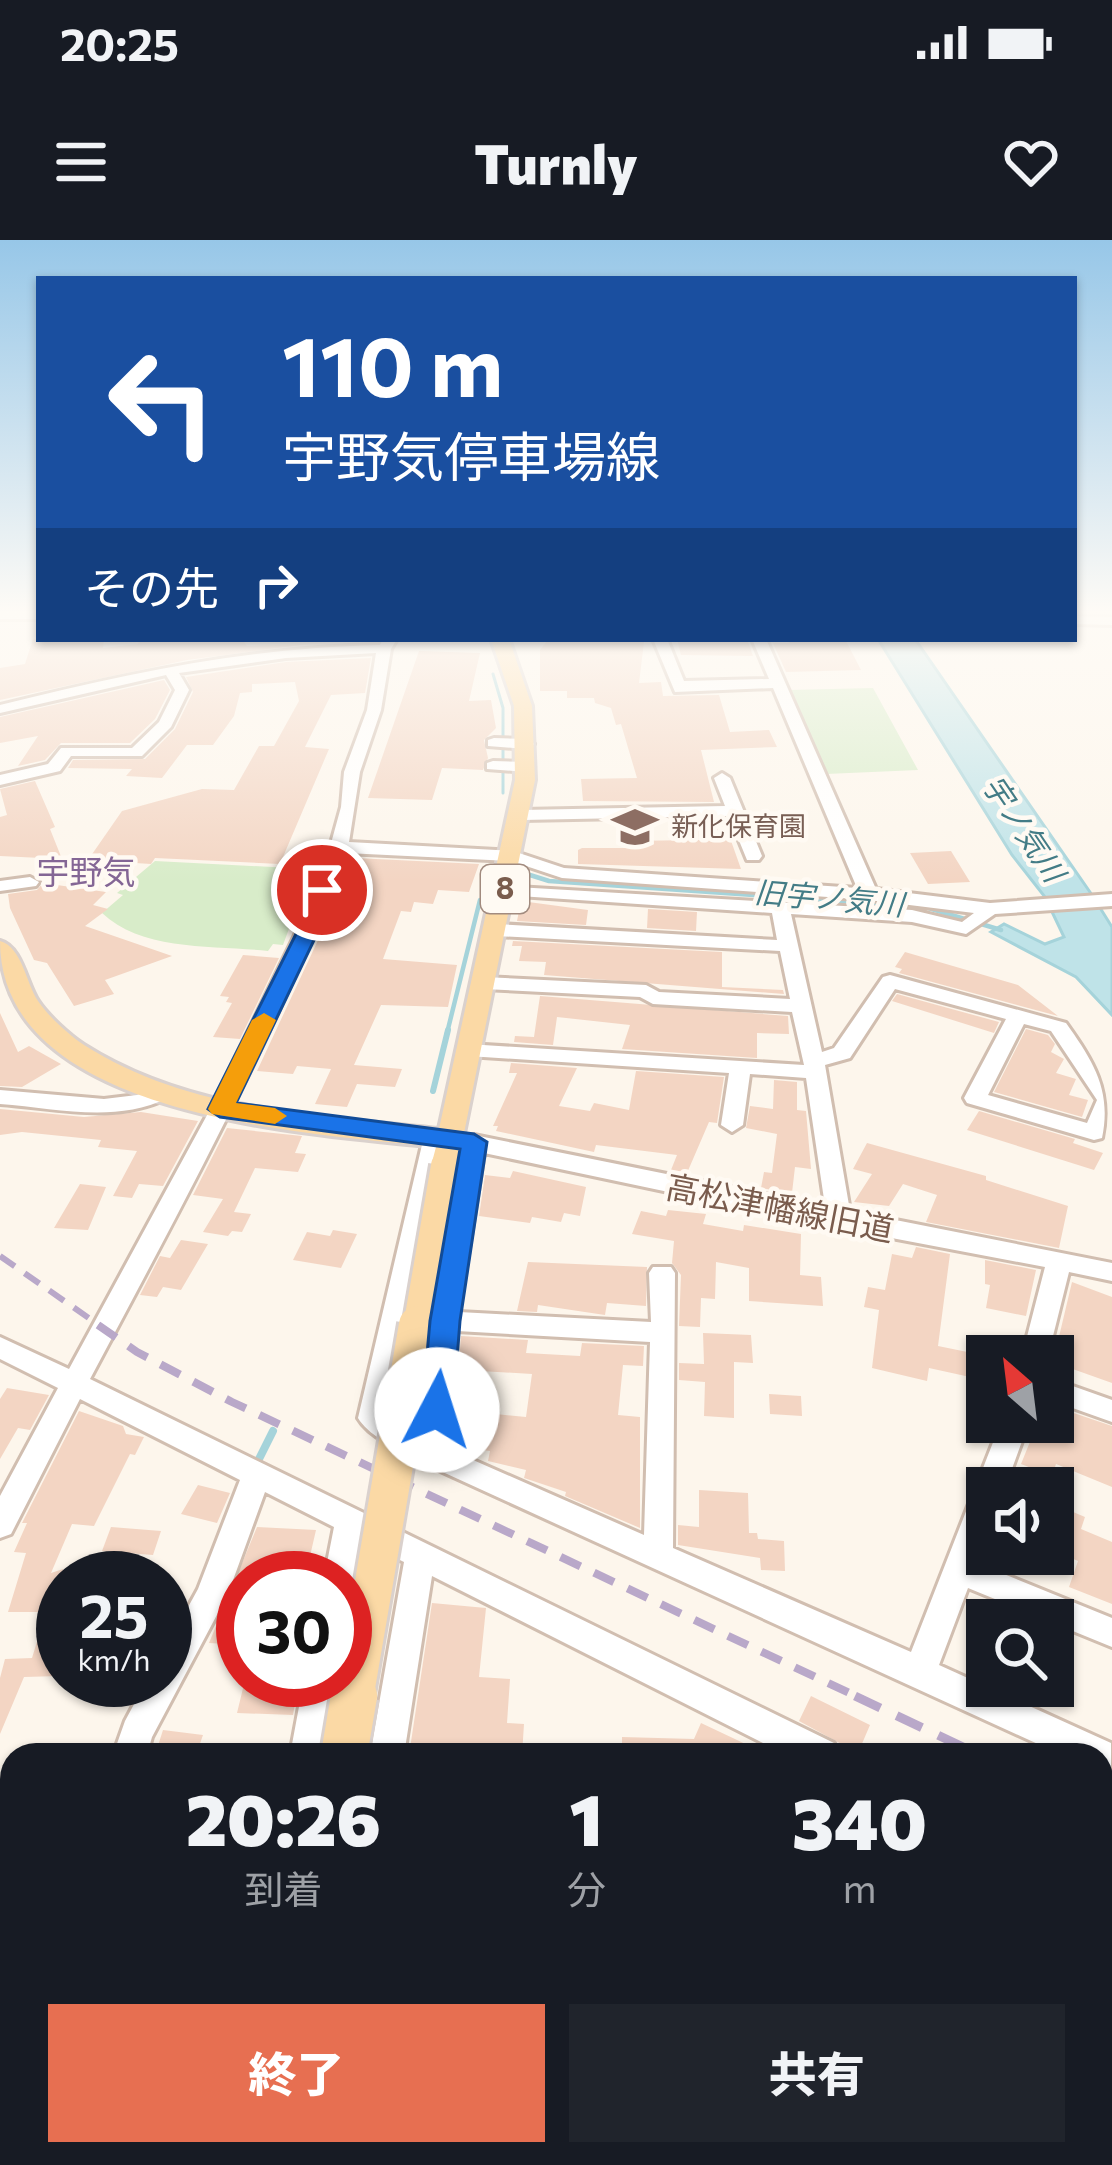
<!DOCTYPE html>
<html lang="ja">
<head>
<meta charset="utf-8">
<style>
  body { margin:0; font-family:Commissioner,"Noto Sans JP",sans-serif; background:#20242c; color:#f1f3f6; height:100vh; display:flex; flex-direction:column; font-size:45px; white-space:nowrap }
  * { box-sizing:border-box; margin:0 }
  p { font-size:39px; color:#9ea1a6 }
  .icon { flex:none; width:66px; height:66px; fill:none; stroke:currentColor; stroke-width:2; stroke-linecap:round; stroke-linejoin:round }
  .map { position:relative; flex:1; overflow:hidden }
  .side { position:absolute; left:0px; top:1503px; width:1113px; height:423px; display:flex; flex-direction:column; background:#171b24; border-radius:36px 36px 0 0; box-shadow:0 3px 9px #0004 }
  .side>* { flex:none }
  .guide { position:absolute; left:36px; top:36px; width:1041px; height:366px; border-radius:0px; box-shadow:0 3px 9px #0004; background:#1a4fa0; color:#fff; overflow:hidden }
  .needle { width:78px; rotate:332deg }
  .fabs { position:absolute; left:966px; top:1095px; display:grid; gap:24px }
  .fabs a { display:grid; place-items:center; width:108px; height:108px; border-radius:0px; background:#171b24; box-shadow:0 3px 9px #0004; font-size:60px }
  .speed { position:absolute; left:36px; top:1311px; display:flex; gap:24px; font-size:60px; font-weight:700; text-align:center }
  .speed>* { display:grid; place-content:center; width:156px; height:156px; border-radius:50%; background:#171b24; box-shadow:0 3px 9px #0004; line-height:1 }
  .speed small { font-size:30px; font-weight:400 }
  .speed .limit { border:18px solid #d22; background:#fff; color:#111 }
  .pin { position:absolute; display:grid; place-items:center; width:102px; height:102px; color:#fff; margin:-51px; border:6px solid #fff; border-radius:50%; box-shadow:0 3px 12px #0007 }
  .me { position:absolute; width:132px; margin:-66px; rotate:5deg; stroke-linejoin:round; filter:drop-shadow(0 0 9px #0008) }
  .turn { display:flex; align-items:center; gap:42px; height:252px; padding:0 48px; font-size:54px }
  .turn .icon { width:156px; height:156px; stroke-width:2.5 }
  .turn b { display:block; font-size:84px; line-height:102px }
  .then { display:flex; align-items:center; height:114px; padding:0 48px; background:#0003; gap:24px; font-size:45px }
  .eta { display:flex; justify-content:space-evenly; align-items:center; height:204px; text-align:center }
  .eta b { font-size:72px; font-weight:800; line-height:84px }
  .button { display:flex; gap:24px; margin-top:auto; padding:24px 48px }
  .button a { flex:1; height:138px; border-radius:0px; background:#e76f51; color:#fff; font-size:48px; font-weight:800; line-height:138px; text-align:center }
  .button a+a { background:#20242c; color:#f1f3f6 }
  .status { display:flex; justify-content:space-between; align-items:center; height:84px; padding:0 60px; background:#171b24; direction:ltr }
  .status svg { height:33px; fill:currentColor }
  header { display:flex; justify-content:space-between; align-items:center; height:156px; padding:0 48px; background:#171b24; font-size:54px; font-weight:800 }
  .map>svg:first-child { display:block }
  .green { fill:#d8ecc9 }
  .water { fill:#bfe3e8; stroke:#a5d3da; stroke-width:3 }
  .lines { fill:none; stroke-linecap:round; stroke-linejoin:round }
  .stream-far4 { stroke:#a5d3da; stroke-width:3 }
  .stream-far3 { stroke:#a5d3da; stroke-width:4.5 }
  .stream-far2 { stroke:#a5d3da; stroke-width:6 }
  .stream-far1 { stroke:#a5d3da; stroke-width:8 }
  .stream { stroke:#a5d3da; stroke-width:9 }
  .building { fill:#f3d5c3; fill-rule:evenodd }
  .minor-casing { stroke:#d1beb0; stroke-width:6 }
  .major-casing { stroke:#dad1cd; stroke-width:6 }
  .minor { fill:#fff; fill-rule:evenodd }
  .major { fill:#fbd9a5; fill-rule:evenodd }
  .rail-far2 { stroke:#b9a8c9; stroke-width:6; stroke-dasharray:18 12; stroke-linecap:butt }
  .rail-far1 { stroke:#b9a8c9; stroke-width:8; stroke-dasharray:22 15; stroke-linecap:butt }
  .rail { stroke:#b9a8c9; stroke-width:9; stroke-dasharray:28 18; stroke-linecap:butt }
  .major-bridge-far2-casing { stroke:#dad1cd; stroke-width:36; stroke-linecap:butt }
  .major-bridge-far1-casing { stroke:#dad1cd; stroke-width:44; stroke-linecap:butt }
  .major-bridge-casing { stroke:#dad1cd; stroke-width:52; stroke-linecap:butt }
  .major-bridge-far2 { stroke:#fbd9a5; stroke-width:30 }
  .major-bridge-far1 { stroke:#fbd9a5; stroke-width:38 }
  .major-bridge { stroke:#fbd9a5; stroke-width:46 }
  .route { fill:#1a73e8; stroke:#114b97; stroke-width:3 }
  .slow { fill:#f59e0b }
  .labels { text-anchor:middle; stroke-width:9; stroke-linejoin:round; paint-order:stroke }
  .far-education-label { font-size:27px; fill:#785e54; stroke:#fffaf3; text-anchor:start }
  .far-water-label { font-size:30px; font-style:italic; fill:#437c86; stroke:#fffaf3 }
  .shield { fill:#fffaf3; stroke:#a28b7f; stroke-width:3 }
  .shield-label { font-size:30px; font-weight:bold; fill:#7a5c4d }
  .far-quarter-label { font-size:33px; fill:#846695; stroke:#fffaf3 }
  .street-label { font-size:33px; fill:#7a5c4d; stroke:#fffaf3 }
</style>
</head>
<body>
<div class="status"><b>20:25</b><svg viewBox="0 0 49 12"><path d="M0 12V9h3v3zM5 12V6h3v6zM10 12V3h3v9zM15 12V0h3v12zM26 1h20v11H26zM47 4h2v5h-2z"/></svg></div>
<header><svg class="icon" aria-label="menu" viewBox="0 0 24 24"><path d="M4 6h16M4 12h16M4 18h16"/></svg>Turnly<svg class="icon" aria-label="heart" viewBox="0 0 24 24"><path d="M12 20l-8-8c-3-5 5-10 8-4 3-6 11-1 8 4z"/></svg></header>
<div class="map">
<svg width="1112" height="1925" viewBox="0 0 1112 1925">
  <rect width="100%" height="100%" fill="#fdf6ec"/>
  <path class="green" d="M873,448L918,530L826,534L789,450Z
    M155,621L311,629L283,705L273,704L268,711C215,705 143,712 102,673L123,655L117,653Z
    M12,1679V1882L0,1924V1696Z"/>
  <path class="water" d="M878,399H915L1092,655L1112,687V775L1076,737L991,692L1004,684L1045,704L1064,697L1045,657L1012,615Z"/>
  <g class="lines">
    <path class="stream-far4" d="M493,434L503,468V553"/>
    <path class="stream-far3" d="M530,635L549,641L925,667L1001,690
      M447,793L480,660"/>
    <path class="stream-far2" d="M433,851L448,790"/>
    <path class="stream-far1" d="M259,1219L273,1191"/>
    <path class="stream" d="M212,1925L214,1914"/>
  </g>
  <path class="building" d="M33,399H104L103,408L138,404L140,399H242L247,406L308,404L187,420L0,460V428L25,424Z
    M677,399H747L753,416L681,415Z
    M787,399H845L861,430L786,432L773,403H789Z
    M547,401L644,402L639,443L661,442L663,456L719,455L730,492L769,490L777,507L701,510L714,562L583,561L581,539L637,538L621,484L616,485L611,468L595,463L594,458H567V451H540V410Z
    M419,411L480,413L469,461L491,460L496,488L484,500L488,518L483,530L442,528L432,560L368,558Z
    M371,418L365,453L331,455L305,507L329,509L280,624L155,618L151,624L88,620L122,571L202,549L234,550L259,506H274L299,461L295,442L252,444V452L240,453L234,476L213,505H187L162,538L126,536L132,529L68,528L73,520L145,519L175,489L193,452L186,437L286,422Z
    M164,440L170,450L155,479L130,503H61L45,520L18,526L38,496L0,503V477Z
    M35,541L55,587L50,589L62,619L0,616V577L7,575L0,549Z
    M695,581H724L741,629L578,624V610L582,608H627L626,601L699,600Z
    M951,611L970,642L928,644L910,613Z
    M355,618L479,624L469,652L438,650L433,664L414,662L411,672L401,671L383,719L457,725L448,767L381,765L354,825L402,829L395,847L357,844L347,867L315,864L331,829L297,826L293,834L257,831L333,668H329L339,642Z
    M43,643L106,652L93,665L108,669L85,686L172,716L105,740L114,754L74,766L47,723L34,720L10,668L8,654L37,650Z
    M521,661L588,670L586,685L517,681Z
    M648,669L697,672L696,691L647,688Z
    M513,701L722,712V747L783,750L784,754L544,735L546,722L519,721L522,706H512Z
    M905,712L1018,745L1058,776L899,733L902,729L895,727Z
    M243,715L279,718L240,799L213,797L232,763L226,762L229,757L220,756Z
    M897,754L999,782L994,793L892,761Z
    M540,756L788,776L789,794L757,793V818L622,809L630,785L557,777L553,805L514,802L515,796L534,797Z
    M0,773L18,812L29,806L61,824L22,847L0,846Z
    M1026,789L1048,795L1055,804L1051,812L1064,819L1056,833L1076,839L1069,855L1088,860L1082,877L994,852Z
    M511,823L577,828L559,866L590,871L594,863L629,870L636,831L724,837L717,883L709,882L687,933L671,930L677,915L596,905L594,912L496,891L498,886H493L517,833H509Z
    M774,840L797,842V870L806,871L811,929L795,927L792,953L761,948L764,932L772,933L777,894L746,888L750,866L773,869Z
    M0,869L84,877L141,872L198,881L163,946L139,944L132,958L113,956L137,911L98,907L101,900L22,892L0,895Z
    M979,871L1075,899L1073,903L1103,913L1094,930L967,890Z
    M227,888L302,896L295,913L306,914L298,932L255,928L234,972L251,974L242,992L232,991L228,996L203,992L223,959L193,955Z
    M867,903L986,936V940L1068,966L1059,1008L926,982L937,955L903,944L889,966L854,962L872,934L853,929Z
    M513,931L586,947L580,976L564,973L561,982L532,977L530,983L479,976L485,935L510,938Z
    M80,944L106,947L88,990L54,988Z
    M668,970L706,974L703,984L743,991L744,985L801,994L800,1035L821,1037L823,1066L749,1061V1028L716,1022L715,1059L701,1058L700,1087L679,1086L681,1035L672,1023L674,1001L632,994L641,971L666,976Z
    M333,990L357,994L341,1028L293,1020L307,992L330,996Z
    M181,1000L208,1004L181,1050L163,1047L157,1057L140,1055L160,1016L170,1018Z
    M916,1007L950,1014L938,1106L987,1116V1159L968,1155L970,1137L929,1128L927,1141L872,1128L879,1070L864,1067L868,1047L885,1050L892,1014L912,1018Z
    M985,1020L1036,1030L1026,1076L986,1068L990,1045L985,1044Z
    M528,1022L647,1027L646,1066L607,1063L605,1075L538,1065L537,1072L517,1071Z
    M1072,1042L1112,1057V1143L1053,1122Z
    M703,1093L751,1095L753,1123L734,1122V1178L704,1176L705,1142L679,1140V1123L704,1124Z
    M461,1096L528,1100L526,1113L580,1116L582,1103L644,1106L643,1126L623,1125L618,1175L640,1177V1288L565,1256L566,1252L524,1238L526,1230L488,1221L490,1211L453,1206ZM480,1131L532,1134L526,1177L476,1172Z
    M7,1148L49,1155L30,1190L18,1188L0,1219V1159Z
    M769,1154L801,1156L802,1176L770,1174Z
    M1053,1166L1112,1186V1247L1056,1224L1052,1236L1021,1224L1038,1182H1053Z
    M79,1171L123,1186L126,1194L144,1197L135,1215L130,1214L94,1286L72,1284L51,1333L63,1329L60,1436L24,1437L0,1494V1438L5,1419L32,1418L46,1372H8L26,1313L14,1312L27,1283H22Z
    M198,1245L230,1253L217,1283L181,1274Z
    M699,1250L748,1253L749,1293H757L758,1299L784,1301L785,1331L761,1330L760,1318L678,1305V1285L699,1287Z
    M1066,1269L1085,1277L1081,1289L1112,1302V1364L1069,1347L1078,1321L1053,1310V1276L1062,1280Z
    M111,1287L161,1291L153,1315L102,1311Z
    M257,1287L316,1290L305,1338H243V1405L209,1403Z
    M432,1363L486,1368L479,1437L510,1439L507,1483L524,1484L522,1515H409Z
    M245,1440H299L293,1475L237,1473Z
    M811,1456L870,1485L858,1513L799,1481Z
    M701,1483L769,1515H622V1497L694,1499Z
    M163,1490L203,1495L196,1515H155Z"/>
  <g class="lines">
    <g class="minor-casing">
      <path id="minor" d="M0,372H39V379H0Z
        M1074,376L1112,377V385L1074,384Z
        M383,399H397L391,409L381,470L360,532L349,602L513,611L564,628L857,648L773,448L675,452L653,399H667L684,441L769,439L752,399H766L876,649L990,663L1112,654V666L995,674L966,694L912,682L791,674L822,812L834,808L883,737L890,735L1066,783C1093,821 1112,850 1102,898L1094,900L967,863L964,858L1006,779L895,749L850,818L825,825L850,971L1112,1023V1041L1069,1032L1048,1116H1022L1045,1027L839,988L484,913L459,1072L651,1082L649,1033L653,1027H671L675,1033L673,1308L911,1412L1001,1182H1029L1005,1248H987V1296L977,1323L1112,1378V1407L968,1348L939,1425L1111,1503V1527L1101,1531V1515H1062L423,1223L419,1210C400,1214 368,1195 358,1178L425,892L433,890L444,897L387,1173L421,1193L432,1081L462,908L450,905L447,900L450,895H474L825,966L806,838L750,834L743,885L732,892L721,885L729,833L468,816L457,810L468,804L804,825L792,772L653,764L640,757L484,749L474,743L484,737L646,745L659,752L790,759L780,711L497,696L487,690L497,684L777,700L772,673L505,655L496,650L499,646L912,670L962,682L974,673L869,660L562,638L511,621L346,613C275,796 182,966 90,1139L834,1503L839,1515H787L432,1336L404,1515H370L404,1322L361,1301L354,1338L345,1349V1338H324L334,1287L265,1252L228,1354L152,1497L147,1515H113L125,1481L147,1440H165V1409L198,1349L240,1240L80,1159L11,1294L0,1298V1256L58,1148L0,1119V1097L69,1129L212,866L295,695L330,607L341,567L344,532L367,470L376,413L286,418L179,433L189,450L171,487L142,516H71L60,531L0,545V535L48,524L61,508H132L159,482L175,450L166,435L0,473V465C130,433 245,408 380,405ZM1024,784L1051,791L1097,860L1087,883L988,855ZM457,1091L650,1102L644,1295L448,1209Z
        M494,498L526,499L534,504L526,509L488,506V500Z
        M493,521L526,522L534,527L526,532L487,529V523Z
        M722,533L730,538L762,616L759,620H747L729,576L522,580L514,575L522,570L725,566L714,538Z
        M30,637L39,642L36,646L0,651V641Z
        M160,846L171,853L168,858C113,884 57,868 0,864V850L104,859L137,855Z
        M1053,1139L1112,1160V1182L1053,1161Z
        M304,1440H336L324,1515H290Z
        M1101,1634L1112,1638V1676L1101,1672Z
        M12,1896V1914H39L36,1925H0L3,1899Z
        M214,1914H256L254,1925H212Z
        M300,1914H342L340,1925H298Z
        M525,1914H567V1925H525Z
        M938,1914H980L981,1925H939Z"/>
    </g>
    <g class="major-casing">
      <path id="major" d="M491,399H509L532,466L535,540L456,933H436L431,926L436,907C309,893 0,878 0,701C22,707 26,743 38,761C48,776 69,795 84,805C189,872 319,876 439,889L515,540L514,466Z
        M249,1914H301L299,1925H247Z"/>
    </g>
    <use href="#minor" class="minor"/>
    <use href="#major" class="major"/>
    <path class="rail-far2" d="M0,1016L103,1088"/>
    <path class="rail-far1" d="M98,1085L137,1112L232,1162L862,1459"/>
    <path class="rail" d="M855,1456L980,1515
      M1101,1572L1112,1577"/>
    <g class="major-bridge-far2-casing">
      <path id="major-bridge-far2" d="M418,1088L446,926"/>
    </g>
    <g class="major-bridge-far1-casing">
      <path id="major-bridge-far1" d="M354,1459L418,1085"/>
    </g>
    <g class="major-bridge-casing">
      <path id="major-bridge" d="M344,1515L354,1456"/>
    </g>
    <use href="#major-bridge-far2" class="major-bridge-far2"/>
    <use href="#major-bridge-far1" class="major-bridge-far1"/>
    <use href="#major-bridge" class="major-bridge"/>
  </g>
  <linearGradient id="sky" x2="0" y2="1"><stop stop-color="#97c7e8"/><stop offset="0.58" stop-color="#fefbf6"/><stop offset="1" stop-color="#fefbf6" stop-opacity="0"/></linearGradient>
  <rect width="1112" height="641" fill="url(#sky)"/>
  <path class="route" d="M322,644L333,650L317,694L236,863L474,894L487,902L460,1081L453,1170L449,1179L437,1182L426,1179L422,1170L430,1081L460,909L220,877L208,869L296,694L312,650Z"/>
  <path class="slow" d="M264,773L276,780L236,863L275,868L287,876L275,884L212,874L208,869L252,780Z"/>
  <defs>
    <g id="school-bare" transform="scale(3.6)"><path d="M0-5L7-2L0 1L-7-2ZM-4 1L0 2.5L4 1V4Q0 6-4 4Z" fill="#8d6e63" stroke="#fffaf3" stroke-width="2.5" paint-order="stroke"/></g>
  </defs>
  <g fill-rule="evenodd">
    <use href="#school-bare" x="635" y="587"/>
  </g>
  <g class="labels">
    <g class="far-education-label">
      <text x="671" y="596">新化保育園</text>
    </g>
    <g class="far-water-label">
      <text transform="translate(1023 589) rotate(56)" y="10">宇ノ気川</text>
      <text transform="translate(829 659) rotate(5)" y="10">旧宇ノ気川</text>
    </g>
    <rect class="shield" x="481" y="625" width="48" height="48" rx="9"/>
    <g class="shield-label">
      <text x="505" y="659">8</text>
    </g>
    <g class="far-quarter-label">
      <text x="86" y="644">宇野気</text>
    </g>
    <g class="street-label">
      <text transform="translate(780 968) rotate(11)" y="12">高松津幡線旧道</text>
    </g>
  </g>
</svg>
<div class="fabs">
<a><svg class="needle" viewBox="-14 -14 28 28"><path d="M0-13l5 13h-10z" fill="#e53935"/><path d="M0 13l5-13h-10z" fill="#9ea1a6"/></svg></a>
<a><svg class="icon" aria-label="sound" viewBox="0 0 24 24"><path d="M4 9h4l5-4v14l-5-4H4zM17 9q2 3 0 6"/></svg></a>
<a><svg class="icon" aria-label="search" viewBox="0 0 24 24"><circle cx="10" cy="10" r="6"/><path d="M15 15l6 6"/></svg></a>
</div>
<div class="speed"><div>25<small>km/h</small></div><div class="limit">30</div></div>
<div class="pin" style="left:322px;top:650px;background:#d93025"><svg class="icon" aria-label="arrive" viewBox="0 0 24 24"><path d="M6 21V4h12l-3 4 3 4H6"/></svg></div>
<svg class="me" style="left:437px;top:1170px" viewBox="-20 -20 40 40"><circle r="19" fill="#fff"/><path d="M0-13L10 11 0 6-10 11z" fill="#1a73e8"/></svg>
<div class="guide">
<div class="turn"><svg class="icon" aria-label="left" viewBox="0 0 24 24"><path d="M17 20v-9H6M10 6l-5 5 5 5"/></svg><div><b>110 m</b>宇野気停車場線</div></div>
<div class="then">その先<svg class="icon" aria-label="right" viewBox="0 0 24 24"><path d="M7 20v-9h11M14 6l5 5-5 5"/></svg></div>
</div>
<section class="side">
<div class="eta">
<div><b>20:26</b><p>到着</p></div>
<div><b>1</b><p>分</p></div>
<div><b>340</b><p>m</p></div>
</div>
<div class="button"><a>終了</a><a>共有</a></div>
</section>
</div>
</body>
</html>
